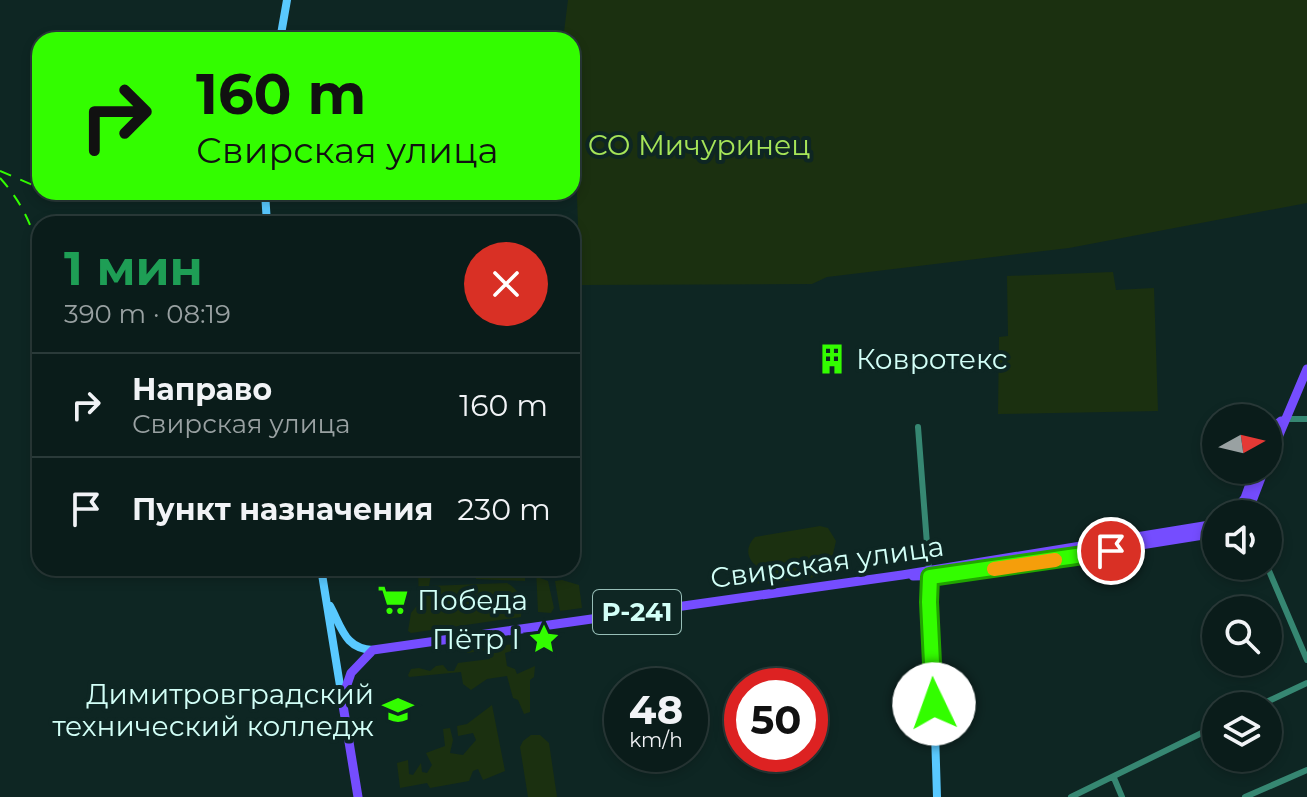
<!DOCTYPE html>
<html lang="ru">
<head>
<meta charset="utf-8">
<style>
  body { margin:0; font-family:Montserrat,sans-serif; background:#132523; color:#f1f3f6; height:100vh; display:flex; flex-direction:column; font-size:30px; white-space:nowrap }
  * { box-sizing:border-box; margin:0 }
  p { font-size:26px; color:#99a1a2 }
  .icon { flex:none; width:44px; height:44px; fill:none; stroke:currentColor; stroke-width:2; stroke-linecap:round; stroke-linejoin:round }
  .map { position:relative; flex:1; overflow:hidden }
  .drawer { position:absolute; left:32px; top:216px; width:548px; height:360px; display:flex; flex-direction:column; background:#0a1c1a; border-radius:24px; box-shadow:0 4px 12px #0003,0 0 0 2px #2a3a39 }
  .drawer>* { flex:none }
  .top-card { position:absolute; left:32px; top:32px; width:548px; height:168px; border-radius:24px; box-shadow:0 4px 12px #0003,0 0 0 2px #2a3a39; background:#33fd00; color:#111; overflow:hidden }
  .needle { width:52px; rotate:82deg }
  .controls { position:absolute; left:1202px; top:404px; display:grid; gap:16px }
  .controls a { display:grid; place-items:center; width:80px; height:80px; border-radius:50%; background:#0a1c1a; box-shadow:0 4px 12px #0003,0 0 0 2px #2a3a39; font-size:40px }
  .speed { position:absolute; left:604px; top:668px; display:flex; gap:16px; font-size:40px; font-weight:700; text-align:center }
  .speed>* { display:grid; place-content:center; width:104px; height:104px; border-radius:50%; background:#0a1c1a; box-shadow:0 4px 12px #0003,0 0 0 2px #2a3a39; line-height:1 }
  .speed small { font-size:20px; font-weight:400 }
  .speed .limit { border:12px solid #d22; background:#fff; color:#111 }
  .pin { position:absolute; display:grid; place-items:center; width:68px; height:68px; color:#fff; margin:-34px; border:4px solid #fff; border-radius:50%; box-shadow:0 2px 8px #0007 }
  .me { position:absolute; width:88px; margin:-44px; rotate:357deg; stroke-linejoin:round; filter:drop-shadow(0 0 6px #0008) }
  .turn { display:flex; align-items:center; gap:28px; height:168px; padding:0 32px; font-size:36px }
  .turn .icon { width:104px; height:104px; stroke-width:2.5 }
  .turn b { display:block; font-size:56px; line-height:68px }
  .round { display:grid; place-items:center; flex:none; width:84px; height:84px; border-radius:42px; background:#132523 }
  .headline { display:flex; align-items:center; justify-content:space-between; height:136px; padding:0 32px }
  h1 { font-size:48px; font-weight:700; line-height:60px; color:#1e9e55 }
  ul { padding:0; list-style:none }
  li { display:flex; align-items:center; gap:24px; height:104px; padding:0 32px; border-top:2px solid #2a3a39 }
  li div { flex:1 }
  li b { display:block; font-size:30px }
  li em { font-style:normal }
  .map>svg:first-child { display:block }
  .green { fill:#1b3010 }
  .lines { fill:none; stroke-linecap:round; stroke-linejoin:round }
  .minor { stroke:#368772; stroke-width:6 }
  .major { stroke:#59c9ff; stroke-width:8 }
  .highway { stroke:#754dff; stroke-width:9 }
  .rail { stroke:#33fd00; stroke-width:2; stroke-dasharray:12 10; stroke-linecap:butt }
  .route-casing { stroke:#21a400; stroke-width:20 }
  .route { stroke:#33fd00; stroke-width:14 }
  .slow { stroke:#f59e0b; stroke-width:14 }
  .labels { text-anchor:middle; stroke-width:8; stroke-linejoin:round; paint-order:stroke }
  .shield { fill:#0e2623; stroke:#97beb7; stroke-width:2 }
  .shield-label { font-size:26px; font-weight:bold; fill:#d2fff7 }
  .park-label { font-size:28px; fill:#a6e558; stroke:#0e2623 }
  .poi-label { font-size:28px; fill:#d2fff7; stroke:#0e2623; text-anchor:start }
  .street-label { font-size:28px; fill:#d2fff7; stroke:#0e2623 }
</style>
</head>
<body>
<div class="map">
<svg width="1307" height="797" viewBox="0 0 1307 797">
  <rect width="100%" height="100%" fill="#0e2623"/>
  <path class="green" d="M568,0H1307V203L1069,248L827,277L812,284L580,285L574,107L572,139V40H563Z
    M1113,272L1116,290L1154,288L1158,411L998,414L999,337L1008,336L1007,276Z
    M572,469L579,474L581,505L574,515L577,549L572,552Z
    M820,526L828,528L836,541L833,554L828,560L845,558L849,562L847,568C818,580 783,581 752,584L748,582L752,573L765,570C749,565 742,550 755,537Z
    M418,568H438L432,569L429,586L507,583C522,592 522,600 521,617L411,633L408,631L411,613L419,603Z
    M472,568H525V581L476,579Z
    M536,568H542L540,578L548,581L554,608L551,613L538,612Z
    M562,580L579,585L582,608L560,611L555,581Z
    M514,644V650L505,653L507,666L515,669L517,674L535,666L534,677L530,680V712L524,714L518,700L513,698L507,676L487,679L471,690L463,684L461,672L409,677L408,675L411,669L419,668L430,671L436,666L443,665L448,671H454L458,663L490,659L488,650L467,653V650Z
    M492,705L505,771L483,780L478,769L473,771L469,781L430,788L427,783L400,788L397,763L408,760L409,774L413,775L421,763L422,772L427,773L432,765L426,753L445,746L443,729L450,728L453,740L450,753L463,755L476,740L473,733L458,736L457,726L467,724Z
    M531,735H540L549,743L557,797H528L520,747L523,741Z"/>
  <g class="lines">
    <path class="minor" d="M1284,419H1307
      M918,427L929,570
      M1267,566L1307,660
      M1258,706L1307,683
      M1114,778L1122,797
      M1071,797L1216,726
      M1245,797L1307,770"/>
    <path class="major" d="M280,40L287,0
      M265,192L267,224
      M321,568L342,698
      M930,570L937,797
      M330,606C342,628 345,649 373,650"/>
    <path class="highway" d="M1268,436L1270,430L1281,421
      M1268,461L1307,369
      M1232,514L1245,498L1255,470
      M1243,514L1251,504L1264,470
      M913,576L953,575L1216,533
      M358,797L342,699L351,673L373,650L902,575L1216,524"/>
    <path class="rail" d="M0,171L40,188
      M0,178C20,200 33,225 39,255"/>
  </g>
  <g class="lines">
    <g class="route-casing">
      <path id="route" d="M934,704L929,602L930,577L1111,551"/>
    </g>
    <use href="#route" class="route"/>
    <path class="slow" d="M994,569L1055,560"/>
  </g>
  <defs>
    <g id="building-bare" transform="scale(2.4)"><path d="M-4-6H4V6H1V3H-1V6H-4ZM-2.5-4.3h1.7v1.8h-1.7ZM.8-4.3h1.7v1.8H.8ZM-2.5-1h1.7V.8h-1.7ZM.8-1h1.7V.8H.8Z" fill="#33fd00" stroke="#0e2623" stroke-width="2.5" paint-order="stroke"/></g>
    <g id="supermarket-bare" transform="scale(2.4)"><path d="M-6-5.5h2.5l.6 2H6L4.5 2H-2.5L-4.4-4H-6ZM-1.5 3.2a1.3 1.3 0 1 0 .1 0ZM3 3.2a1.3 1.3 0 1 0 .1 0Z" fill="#33fd00" stroke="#0e2623" stroke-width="2.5" paint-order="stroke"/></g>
    <g id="sight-bare" transform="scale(2.4)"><path d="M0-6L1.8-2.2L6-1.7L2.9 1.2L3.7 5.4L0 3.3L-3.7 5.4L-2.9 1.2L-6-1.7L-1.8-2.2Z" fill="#33fd00" stroke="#0e2623" stroke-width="2.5" paint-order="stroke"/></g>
    <g id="university-bare" transform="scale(2.4)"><path d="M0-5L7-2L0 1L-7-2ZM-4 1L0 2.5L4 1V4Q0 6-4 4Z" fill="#33fd00" stroke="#0e2623" stroke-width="2.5" paint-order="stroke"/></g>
  </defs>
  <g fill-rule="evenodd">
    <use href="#building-bare" x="832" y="359"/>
    <use href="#supermarket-bare" x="393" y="600"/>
    <use href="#sight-bare" x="544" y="639"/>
    <use href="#university-bare" x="398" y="710"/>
  </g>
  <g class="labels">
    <rect class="shield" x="593" y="590" width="88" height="44" rx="6"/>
    <g class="shield-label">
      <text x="637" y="621">Р-241</text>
    </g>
    <g class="park-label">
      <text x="699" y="155">СО Мичуринец</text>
    </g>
    <g class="poi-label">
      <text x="856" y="369">Ковротекс</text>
      <text x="417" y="610">Победа</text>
      <text x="520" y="649" text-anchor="end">Пётр I</text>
      <text x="374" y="704" text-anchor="end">Димитровградский<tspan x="374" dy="32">технический колледж</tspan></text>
    </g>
    <g class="street-label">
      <text transform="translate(827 562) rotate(-8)" y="10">Свирская улица</text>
    </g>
  </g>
</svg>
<div class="controls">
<a><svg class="needle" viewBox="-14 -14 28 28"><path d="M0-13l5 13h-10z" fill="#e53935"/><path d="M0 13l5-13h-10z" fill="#99a1a2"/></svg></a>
<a><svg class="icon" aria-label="sound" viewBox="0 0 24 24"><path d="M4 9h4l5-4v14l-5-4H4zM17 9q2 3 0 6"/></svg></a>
<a><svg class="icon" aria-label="search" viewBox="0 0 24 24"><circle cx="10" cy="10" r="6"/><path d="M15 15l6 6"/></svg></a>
<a><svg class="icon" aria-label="layers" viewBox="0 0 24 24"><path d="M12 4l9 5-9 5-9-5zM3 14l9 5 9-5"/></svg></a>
</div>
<div class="speed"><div>48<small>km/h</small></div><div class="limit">50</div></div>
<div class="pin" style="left:1111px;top:551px;background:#d93025"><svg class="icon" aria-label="arrive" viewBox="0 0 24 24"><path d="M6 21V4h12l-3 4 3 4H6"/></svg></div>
<svg class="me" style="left:934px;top:704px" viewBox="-20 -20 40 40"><circle r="19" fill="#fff"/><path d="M0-13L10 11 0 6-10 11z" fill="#33fd00"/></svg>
<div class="top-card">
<div class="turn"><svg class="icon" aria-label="right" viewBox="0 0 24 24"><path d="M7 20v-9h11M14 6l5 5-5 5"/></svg><div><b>160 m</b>Свирская улица</div></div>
</div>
<section class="drawer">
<div class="headline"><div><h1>1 мин</h1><p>390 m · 08:19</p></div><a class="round" style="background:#d93025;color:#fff"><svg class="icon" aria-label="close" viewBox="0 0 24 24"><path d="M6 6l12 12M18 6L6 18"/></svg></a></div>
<ul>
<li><svg class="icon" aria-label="right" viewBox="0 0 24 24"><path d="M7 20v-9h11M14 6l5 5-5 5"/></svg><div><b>Направо</b><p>Свирская улица</p></div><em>160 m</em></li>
<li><svg class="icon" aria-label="arrive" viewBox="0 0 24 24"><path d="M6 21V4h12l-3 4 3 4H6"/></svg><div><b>Пункт назначения</b></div><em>230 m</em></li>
</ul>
</section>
</div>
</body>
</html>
